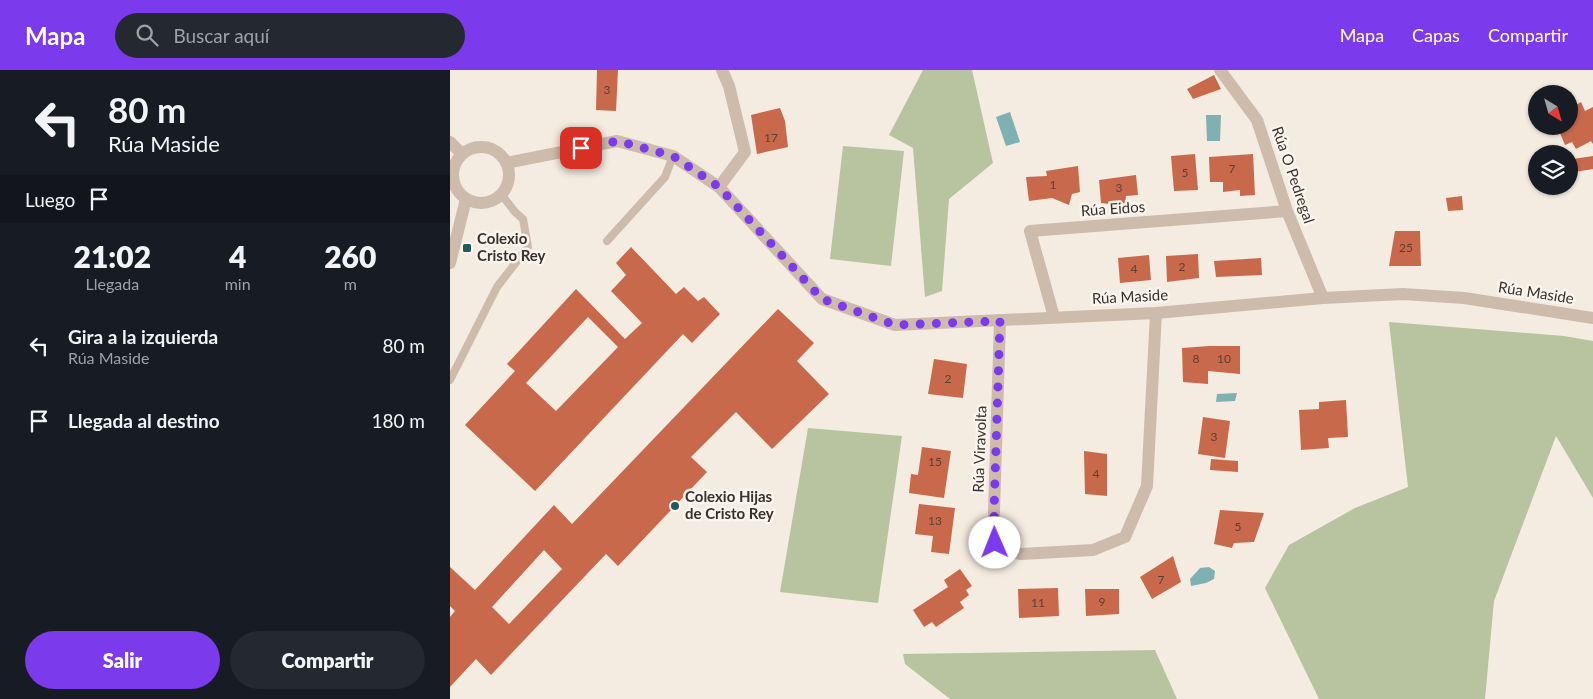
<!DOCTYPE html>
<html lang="es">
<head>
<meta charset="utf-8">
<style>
  body { margin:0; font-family:Lato,sans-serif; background:#242831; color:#f1f3f6; height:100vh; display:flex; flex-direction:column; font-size:19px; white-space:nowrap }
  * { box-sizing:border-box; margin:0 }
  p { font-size:16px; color:#9ea1a6 }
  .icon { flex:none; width:28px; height:28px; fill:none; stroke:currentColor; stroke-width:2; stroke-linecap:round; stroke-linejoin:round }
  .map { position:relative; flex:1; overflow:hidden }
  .details { display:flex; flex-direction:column; background:#171b24; width:450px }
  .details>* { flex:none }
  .banner { background:#171b24; color:#f1f3f6; overflow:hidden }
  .needle { width:32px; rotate:143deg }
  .controls { position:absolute; left:1078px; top:15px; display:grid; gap:10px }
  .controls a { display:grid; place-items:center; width:50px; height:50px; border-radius:50%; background:#171b24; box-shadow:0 1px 4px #0004; font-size:25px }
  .pin { position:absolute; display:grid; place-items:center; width:42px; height:42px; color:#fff; margin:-21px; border-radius:10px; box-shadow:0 2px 8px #0006 }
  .me { position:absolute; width:55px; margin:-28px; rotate:359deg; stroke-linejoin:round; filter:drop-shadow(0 0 4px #0008) }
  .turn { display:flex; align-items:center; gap:18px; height:105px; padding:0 25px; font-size:22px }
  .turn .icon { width:65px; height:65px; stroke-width:2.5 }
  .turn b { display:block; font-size:35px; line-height:42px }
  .then { display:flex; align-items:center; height:48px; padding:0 25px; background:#0003; gap:10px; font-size:19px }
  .eta { display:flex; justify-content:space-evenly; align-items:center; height:85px; text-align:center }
  .eta b { font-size:30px; font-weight:800; line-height:35px }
  .button { display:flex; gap:10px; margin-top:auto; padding:10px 25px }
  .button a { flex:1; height:58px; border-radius:30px; background:#7c3aed; color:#fff; font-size:20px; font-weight:800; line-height:58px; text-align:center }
  .button a+a { background:#242831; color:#f1f3f6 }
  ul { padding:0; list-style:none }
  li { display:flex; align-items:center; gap:15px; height:75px; padding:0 25px }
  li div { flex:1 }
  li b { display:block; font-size:19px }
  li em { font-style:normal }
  header { display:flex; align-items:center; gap:30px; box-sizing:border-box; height:70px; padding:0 25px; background:#7c3aed; color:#fff }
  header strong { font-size:24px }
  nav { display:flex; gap:28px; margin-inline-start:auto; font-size:18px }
  .search { width:350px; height:45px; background:#242831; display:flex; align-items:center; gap:12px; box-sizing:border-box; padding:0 18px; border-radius:28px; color:#9ea1a6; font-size:19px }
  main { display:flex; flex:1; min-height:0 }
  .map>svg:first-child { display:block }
  .green { fill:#b8c4a0 }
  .water { fill:#7fb0b2 }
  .building { fill:#c8694b; fill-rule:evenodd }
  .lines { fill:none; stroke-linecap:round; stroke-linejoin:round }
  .service { stroke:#cdbbac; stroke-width:8 }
  .minor { stroke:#cdbbac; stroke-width:12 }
  .tertiary { stroke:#cdbbac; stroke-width:12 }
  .route { stroke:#7c3aed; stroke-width:9; stroke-dasharray:0 16.2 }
  .poi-dot { fill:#1f5a5e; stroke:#fbf5ee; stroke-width:2 }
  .labels { text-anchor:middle; stroke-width:5; stroke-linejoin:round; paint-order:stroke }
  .number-label { font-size:12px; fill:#5e3e33 }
  .street-label { font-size:15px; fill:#3b302b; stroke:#fbf5ee }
  .poi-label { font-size:15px; font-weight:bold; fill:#3b302b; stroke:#fbf5ee; text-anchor:start }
</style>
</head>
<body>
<header>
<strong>Mapa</strong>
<div class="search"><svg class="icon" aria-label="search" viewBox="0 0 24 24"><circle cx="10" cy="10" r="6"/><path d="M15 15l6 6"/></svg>Buscar aquí</div>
<nav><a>Mapa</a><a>Capas</a><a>Compartir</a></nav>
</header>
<main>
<section class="details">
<div class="banner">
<div class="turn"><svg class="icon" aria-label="left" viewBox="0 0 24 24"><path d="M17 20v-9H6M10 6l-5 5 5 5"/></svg><div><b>80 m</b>Rúa Maside</div></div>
<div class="then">Luego<svg class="icon" aria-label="arrive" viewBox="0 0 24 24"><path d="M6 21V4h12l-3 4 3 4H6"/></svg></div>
</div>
<div class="eta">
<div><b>21:02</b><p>Llegada</p></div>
<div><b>4</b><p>min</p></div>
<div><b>260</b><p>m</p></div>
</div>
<ul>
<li><svg class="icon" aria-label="left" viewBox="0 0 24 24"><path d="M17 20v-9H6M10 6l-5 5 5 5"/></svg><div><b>Gira a la izquierda</b><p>Rúa Maside</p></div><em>80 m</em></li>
<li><svg class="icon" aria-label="arrive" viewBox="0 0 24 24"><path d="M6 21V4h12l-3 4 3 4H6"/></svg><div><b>Llegada al destino</b></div><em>180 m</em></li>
</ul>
<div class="button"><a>Salir</a><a>Compartir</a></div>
</section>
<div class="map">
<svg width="1143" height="629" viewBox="0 0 1143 629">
  <rect width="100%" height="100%" fill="#f4ebe1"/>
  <path class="green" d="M473,0H522L543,93L499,129L492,221L475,227L463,78L439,65Z
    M393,76L454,81L441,196L380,189Z
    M939,252L1114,266L1143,271V428L1106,366L1044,531L1035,629H869L815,518L839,475L905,438L958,417Z
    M358,358L452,366L428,533L330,522Z
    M705,580L727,629H500L455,594L453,584Z"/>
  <path class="water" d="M560,42L570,72L556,76L546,47Z
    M756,45H771L770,71H757Z
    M787,323L785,331L766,332L767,324Z
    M759,497L765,501L764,509L756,513L741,516L740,509L750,498Z"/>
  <path class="building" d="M147,0H168L166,41L146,40Z
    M764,5L771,19L743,29L737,19Z
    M1131,32L1135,41L1143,37V74L1141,71L1126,79L1122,72L1115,75L1107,56H1119V39Z
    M330,38L335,51L338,77L307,84L301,45Z
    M745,84L748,120L724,121L721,86Z
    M803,84L805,125L790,126V120L773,122V112H760L759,87Z
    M1143,86V99L1125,102L1123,89Z
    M628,96L630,122L622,124L619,135L602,128L579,131L576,107L597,106L596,101Z
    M686,105L688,125L676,126L675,136L651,133L649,110Z
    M1012,126L1013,140L998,141L996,128Z
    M945,161H970L971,196H939Z
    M181,177L226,224L234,217L248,231L254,227L270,244L242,273L233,264L85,421L15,355L65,301L57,294L126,219L175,269L192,253L161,221L176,205L166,193ZM138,247L168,277L106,341L76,313Z
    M748,184L749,208L717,212L716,186Z
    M699,185L701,210L670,213L668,188Z
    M811,188L812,205L766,207L764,191Z
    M328,239L364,273L347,291L379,324L322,379L286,342L241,387L257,402L168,496L156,484L41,605L26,589L0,617V547L5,541L0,536V497L25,520L104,435L122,454ZM94,480L112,499L59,554L42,537Z
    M759,276H790V304L758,301V314L733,312L732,278Z
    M484,289L517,294L513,328L478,324Z
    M896,330L898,367L878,368L879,378L851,380L849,340L869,339V332Z
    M753,347L780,351L775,388L748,384Z
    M472,377L501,381L494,428L459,423L461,404L468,405Z
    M634,381L657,384V426L635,424Z
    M761,389L788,391V402L760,400Z
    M469,434L505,438L499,484L481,482L483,466L465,464Z
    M770,440L814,443L804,472L784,473L782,478L764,474Z
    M723,486L731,512L702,529L690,507Z
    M510,499L522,516L516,520L519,525L510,532L514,538L486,557L482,552L474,557L463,540L498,517L494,510Z
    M608,518L609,546L569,548L568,519Z
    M635,519H669V544L636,546Z"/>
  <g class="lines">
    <path class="service" d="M157,171L215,107L223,86
      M0,310L47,217L78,177L73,149L65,142L51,124"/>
    <path class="minor" d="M770,0L807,50L837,141L873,228
      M269,117L295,82L279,16L272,0
      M604,247L580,161L837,141
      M550,251L544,441L545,473L556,481L571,484L643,480L675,467L697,416L706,243"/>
    <path class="tertiary" d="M0,72L12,84
      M3 105a28 28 0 1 1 56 0a28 28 0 1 1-56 0Z
      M56,93L167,71L223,86L269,117L372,229L445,255L706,243L873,228L953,224L1014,228L1143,248
      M0,193L16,129"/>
  </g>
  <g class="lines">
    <path class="route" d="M131,78L168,71L223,86L269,117L372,229L445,255L550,251L544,441L545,473"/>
  </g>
  <g class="poi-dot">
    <rect x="12" y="173" width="10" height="10" rx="2.5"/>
    <circle cx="225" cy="436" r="5"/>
  </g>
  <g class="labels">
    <g class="number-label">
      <text x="157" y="24">3</text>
      <text x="321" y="72">17</text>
      <text x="782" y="103">7</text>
      <text x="735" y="107">5</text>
      <text x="603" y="119">1</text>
      <text x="669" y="122">3</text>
      <text x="956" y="182">25</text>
      <text x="732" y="201">2</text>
      <text x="684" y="203">4</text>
      <text x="746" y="293">8</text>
      <text x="774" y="293">10</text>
      <text x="498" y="313">2</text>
      <text x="764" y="371">3</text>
      <text x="485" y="396">15</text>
      <text x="646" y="408">4</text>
      <text x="485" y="455">13</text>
      <text x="788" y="461">5</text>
      <text x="711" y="514">7</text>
      <text x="652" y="536">9</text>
      <text x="588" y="537">11</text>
    </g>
    <g class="street-label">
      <text transform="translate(843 105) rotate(71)" y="5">Rúa O Pedregal</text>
      <text transform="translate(663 139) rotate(-4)" y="5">Rúa Eidos</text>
      <text transform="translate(1086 223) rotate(9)" y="5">Rúa Maside</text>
      <text transform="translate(680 227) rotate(-3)" y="5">Rúa Maside</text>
      <text transform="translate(530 379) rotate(-88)" y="5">Rúa Viravolta</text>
    </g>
    <g class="poi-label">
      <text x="27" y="174">Colexio<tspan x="27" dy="17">Cristo Rey</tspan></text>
      <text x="235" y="432">Colexio Hijas<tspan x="235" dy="17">de Cristo Rey</tspan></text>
    </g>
  </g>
</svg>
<div class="controls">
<a><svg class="needle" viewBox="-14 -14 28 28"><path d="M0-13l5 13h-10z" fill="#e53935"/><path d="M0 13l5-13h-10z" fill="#9ea1a6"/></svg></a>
<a><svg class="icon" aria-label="layers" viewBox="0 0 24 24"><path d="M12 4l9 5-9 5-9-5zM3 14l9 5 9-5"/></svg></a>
</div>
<div class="pin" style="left:131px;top:78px;background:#d93025"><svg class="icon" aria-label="arrive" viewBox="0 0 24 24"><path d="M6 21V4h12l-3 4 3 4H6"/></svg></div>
<svg class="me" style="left:545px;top:473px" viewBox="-20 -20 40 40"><circle r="19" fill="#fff"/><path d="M0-13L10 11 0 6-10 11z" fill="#7c3aed"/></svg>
</div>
</main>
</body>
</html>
